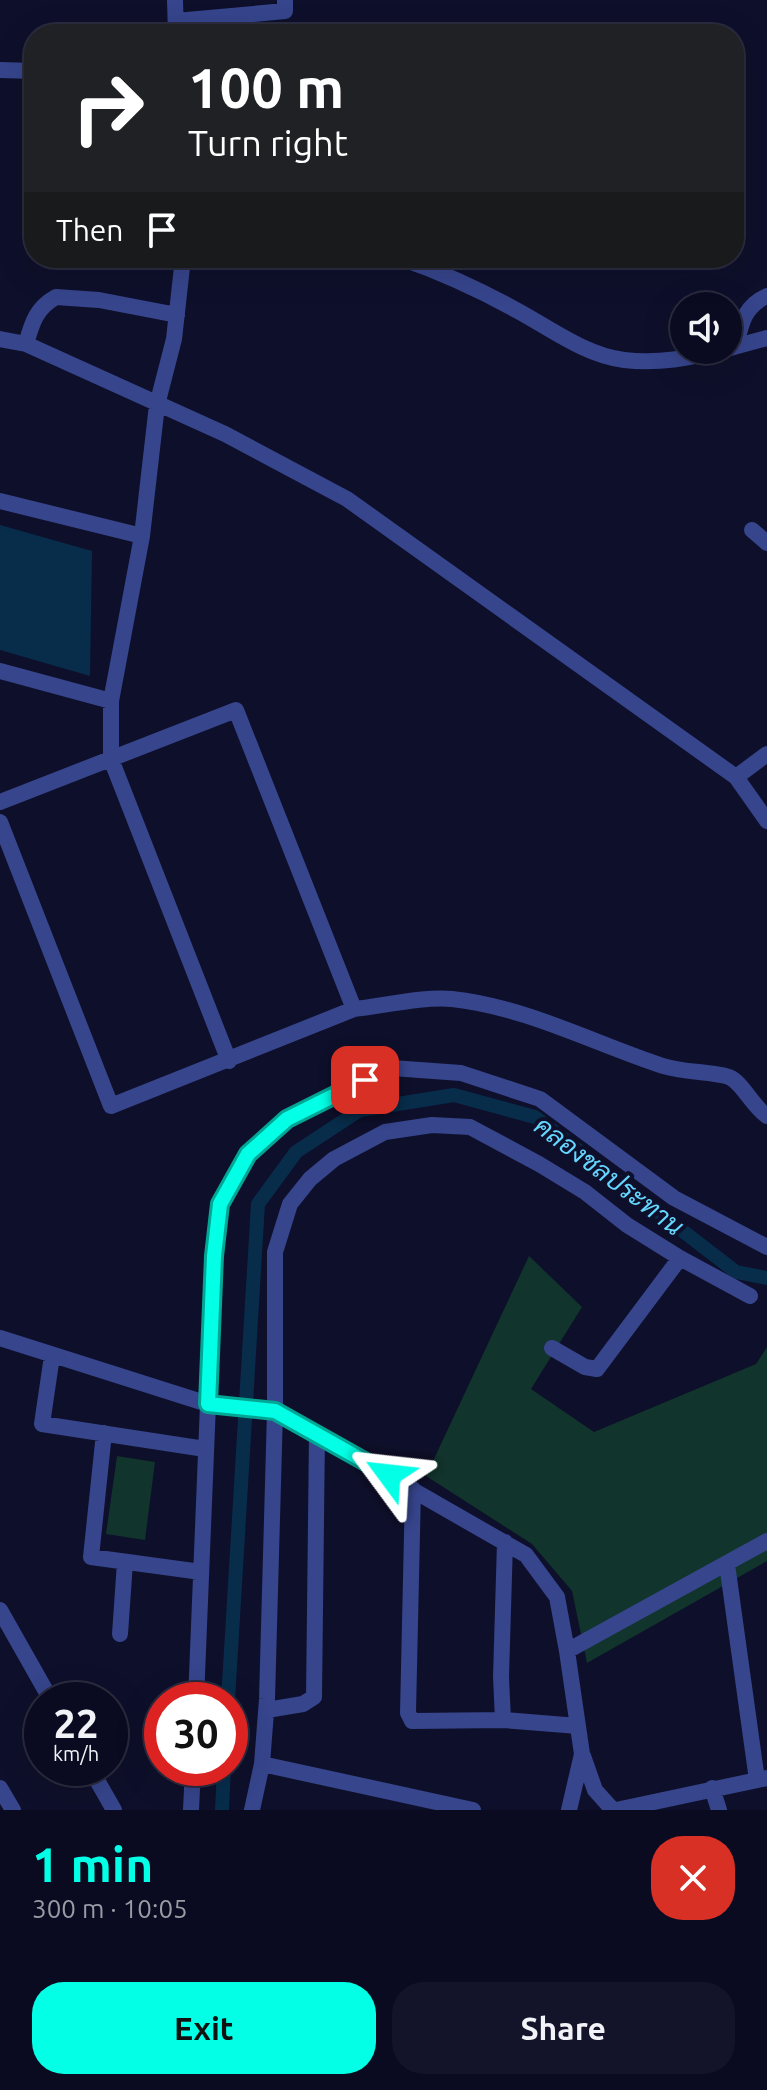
<!DOCTYPE html>
<html lang="en">
<head>
<meta charset="utf-8">
<style>
  body { margin:0; font-family:Ubuntu,Sarabun,sans-serif; background:#131429; color:#f1f3f6; height:100vh; display:flex; flex-direction:column; font-size:30px; white-space:nowrap }
  * { box-sizing:border-box; margin:0 }
  p { font-size:26px; color:#999ba5 }
  .icon { flex:none; width:44px; height:44px; fill:none; stroke:currentColor; stroke-width:2; stroke-linecap:round; stroke-linejoin:round }
  .map { position:relative; height:1810px; overflow:hidden }
  .side { display:flex; flex-direction:column; background:#0a0b20; flex:1 }
  .side>* { flex:none }
  .top-card { position:absolute; left:24px; top:24px; width:720px; height:244px; border-radius:32px; box-shadow:0 8px 32px #0002,0 0 0 2px #2a2b3e; background:#202124; color:#fff; overflow:hidden }
  .buttons { position:absolute; left:670px; top:292px; display:grid; gap:16px }
  .buttons a { display:grid; place-items:center; width:72px; height:72px; border-radius:50%; background:#0a0b20; box-shadow:0 8px 32px #0002,0 0 0 2px #2a2b3e; font-size:40px }
  .speed { position:absolute; left:24px; top:1682px; display:flex; gap:16px; font-size:40px; font-weight:700; text-align:center }
  .speed>* { display:grid; place-content:center; width:104px; height:104px; border-radius:50%; background:#0a0b20; box-shadow:0 8px 32px #0002,0 0 0 2px #2a2b3e; line-height:1 }
  .speed small { font-size:20px; font-weight:400 }
  .speed .limit { border:12px solid #d22; background:#fff; color:#111 }
  .pin { position:absolute; display:grid; place-items:center; width:68px; height:68px; color:#fff; margin:-34px; border-radius:16px; box-shadow:0 4px 12px #0006 }
  .me { position:absolute; width:88px; margin:-44px; rotate:300deg; stroke-linejoin:round; filter:drop-shadow(0 0 6px #0008) }
  .turn { display:flex; align-items:center; gap:28px; height:168px; padding:0 32px; font-size:36px }
  .turn .icon { width:104px; height:104px; stroke-width:2.5 }
  .turn b { display:block; font-size:56px; line-height:68px }
  .then { display:flex; align-items:center; height:76px; padding:0 32px; background:#0003; gap:16px; font-size:30px }
  .round { display:grid; place-items:center; flex:none; width:84px; height:84px; border-radius:32px; background:#131429 }
  .head { display:flex; align-items:center; justify-content:space-between; height:136px; padding:0 32px }
  h1 { font-size:48px; font-weight:700; line-height:60px; color:#03ffe5 }
  .action { display:flex; gap:16px; margin-top:auto; padding:16px 32px }
  .action a { flex:1; height:92px; border-radius:32px; background:#03ffe5; color:#111; font-size:32px; font-weight:700; line-height:92px; text-align:center }
  .action a+a { background:#131429; color:#f1f3f6 }
  .map>svg:first-child { display:block }
  .green { fill:#11342c }
  .water { fill:#072d4b }
  .lines { fill:none; stroke-linecap:round; stroke-linejoin:round }
  .canal { stroke:#072d4b; stroke-width:14 }
  .minor { stroke:#36458c; stroke-width:16 }
  .route-casing { stroke:#02a695; stroke-width:20 }
  .route { stroke:#03ffe5; stroke-width:14 }
  .labels { text-anchor:middle; stroke-width:8; stroke-linejoin:round; paint-order:stroke }
  .water-label { font-size:26px; font-style:italic; fill:#65d7ff; stroke:#0e0f2a }
</style>
</head>
<body>
<div class="map">
<svg width="767" height="1810" viewBox="0 0 767 1810">
  <rect width="100%" height="100%" fill="#0e0f2a"/>
  <path class="green" d="M529,1256L582,1307L531,1389L594,1432L756,1364L767,1347V1561L587,1663L572,1591L532,1544L426,1476Z
    M117,1456L155,1462L145,1540L106,1534Z"/>
  <path class="water" d="M0,525L92,551L90,676L0,650Z"/>
  <g class="lines">
    <path class="canal" d="M228,1700L258,1204L296,1152L360,1110L454,1095L535,1117L736,1272L767,1278
      M222,1810L224,1768"/>
    <path class="minor" d="M175,0L176,34
      M176,21L285,11V0
      M0,70L34,71
      M183,258L174,339L157,405L142,536L111,701V759L229,1061
      M400,258C441,272 480,290 518,311C551,329 587,356 624,360C659,364 689,358 722,350
      M0,339L26,344L225,434L347,499L736,777L767,821
      M26,344C32,323 36,308 56,297L99,300L177,315
      M736,346C741,324 744,306 767,296
      M730,348L767,338
      M0,501L142,536
      M752,530L767,543
      M0,671L111,701
      M736,777L767,754
      M0,802L236,710L354,1009L111,1106L0,822
      M354,1009C382,1006 425,996 452,999C526,1007 593,1043 663,1066C685,1073 711,1071 729,1077C742,1082 752,1106 767,1116
      M0,1338L208,1404L275,1411L526,1555L557,1597L567,1651L582,1754L569,1810
      M552,1348L585,1367L597,1369L680,1258
      M52,1356L42,1424L205,1449
      M104,1433L91,1557L201,1572
      M413,1489L408,1713L412,1721L503,1720L578,1726
      M727,1564L757,1780
      M0,1610L51,1700
      M120,1634L125,1562
      M567,1651L767,1541
      M196,1700L214,1256L220,1204L248,1154L287,1119L392,1068L461,1073L540,1099L674,1198L767,1247
      M267,1710L303,1704L314,1697L317,1433
      M503,1720L501,1677L505,1542
      M583,1756L595,1790L613,1810
      M262,1764L473,1810
      M90,1768L114,1810
      M0,1788L13,1810
      M712,1788L719,1810
      M191,1810L193,1768
      M252,1810L262,1764L267,1699L275,1411V1252L290,1204L310,1179L334,1159L385,1132L432,1125L470,1127L539,1164L585,1192L627,1225L680,1258L750,1296
      M616,1810L767,1778"/>
  </g>
  <g class="lines">
    <g class="route-casing">
      <path id="route" d="M365,1080L287,1119L248,1154L220,1204L214,1256L208,1404L275,1411L389,1475"/>
    </g>
    <use href="#route" class="route"/>
  </g>
  <g class="labels">
    <g class="water-label">
      <text transform="translate(609 1176) rotate(37)" y="9">คลองชลประทาน</text>
    </g>
  </g>
</svg>
<div class="buttons">
<a><svg class="icon" aria-label="sound" viewBox="0 0 24 24"><path d="M4 9h4l5-4v14l-5-4H4zM17 9q2 3 0 6"/></svg></a>
</div>
<div class="speed"><div>22<small>km/h</small></div><div class="limit">30</div></div>
<div class="pin" style="left:365px;top:1080px;background:#d93025"><svg class="icon" aria-label="arrive" viewBox="0 0 24 24"><path d="M6 21V4h12l-3 4 3 4H6"/></svg></div>
<svg class="me" style="left:389px;top:1475px" viewBox="-20 -20 40 40"><path d="M0-17L14 15 0 8-14 15z" fill="#03ffe5" stroke="#fff" stroke-width="4"/></svg>
<div class="top-card">
<div class="turn"><svg class="icon" aria-label="right" viewBox="0 0 24 24"><path d="M7 20v-9h11M14 6l5 5-5 5"/></svg><div><b>100 m</b>Turn right</div></div>
<div class="then">Then<svg class="icon" aria-label="arrive" viewBox="0 0 24 24"><path d="M6 21V4h12l-3 4 3 4H6"/></svg></div>
</div>
</div>
<section class="side">
<div class="head"><div><h1>1 min</h1><p>300 m · 10:05</p></div><a class="round" style="background:#d93025;color:#fff"><svg class="icon" aria-label="close" viewBox="0 0 24 24"><path d="M6 6l12 12M18 6L6 18"/></svg></a></div>
<div class="action"><a>Exit</a><a>Share</a></div>
</section>
</body>
</html>
